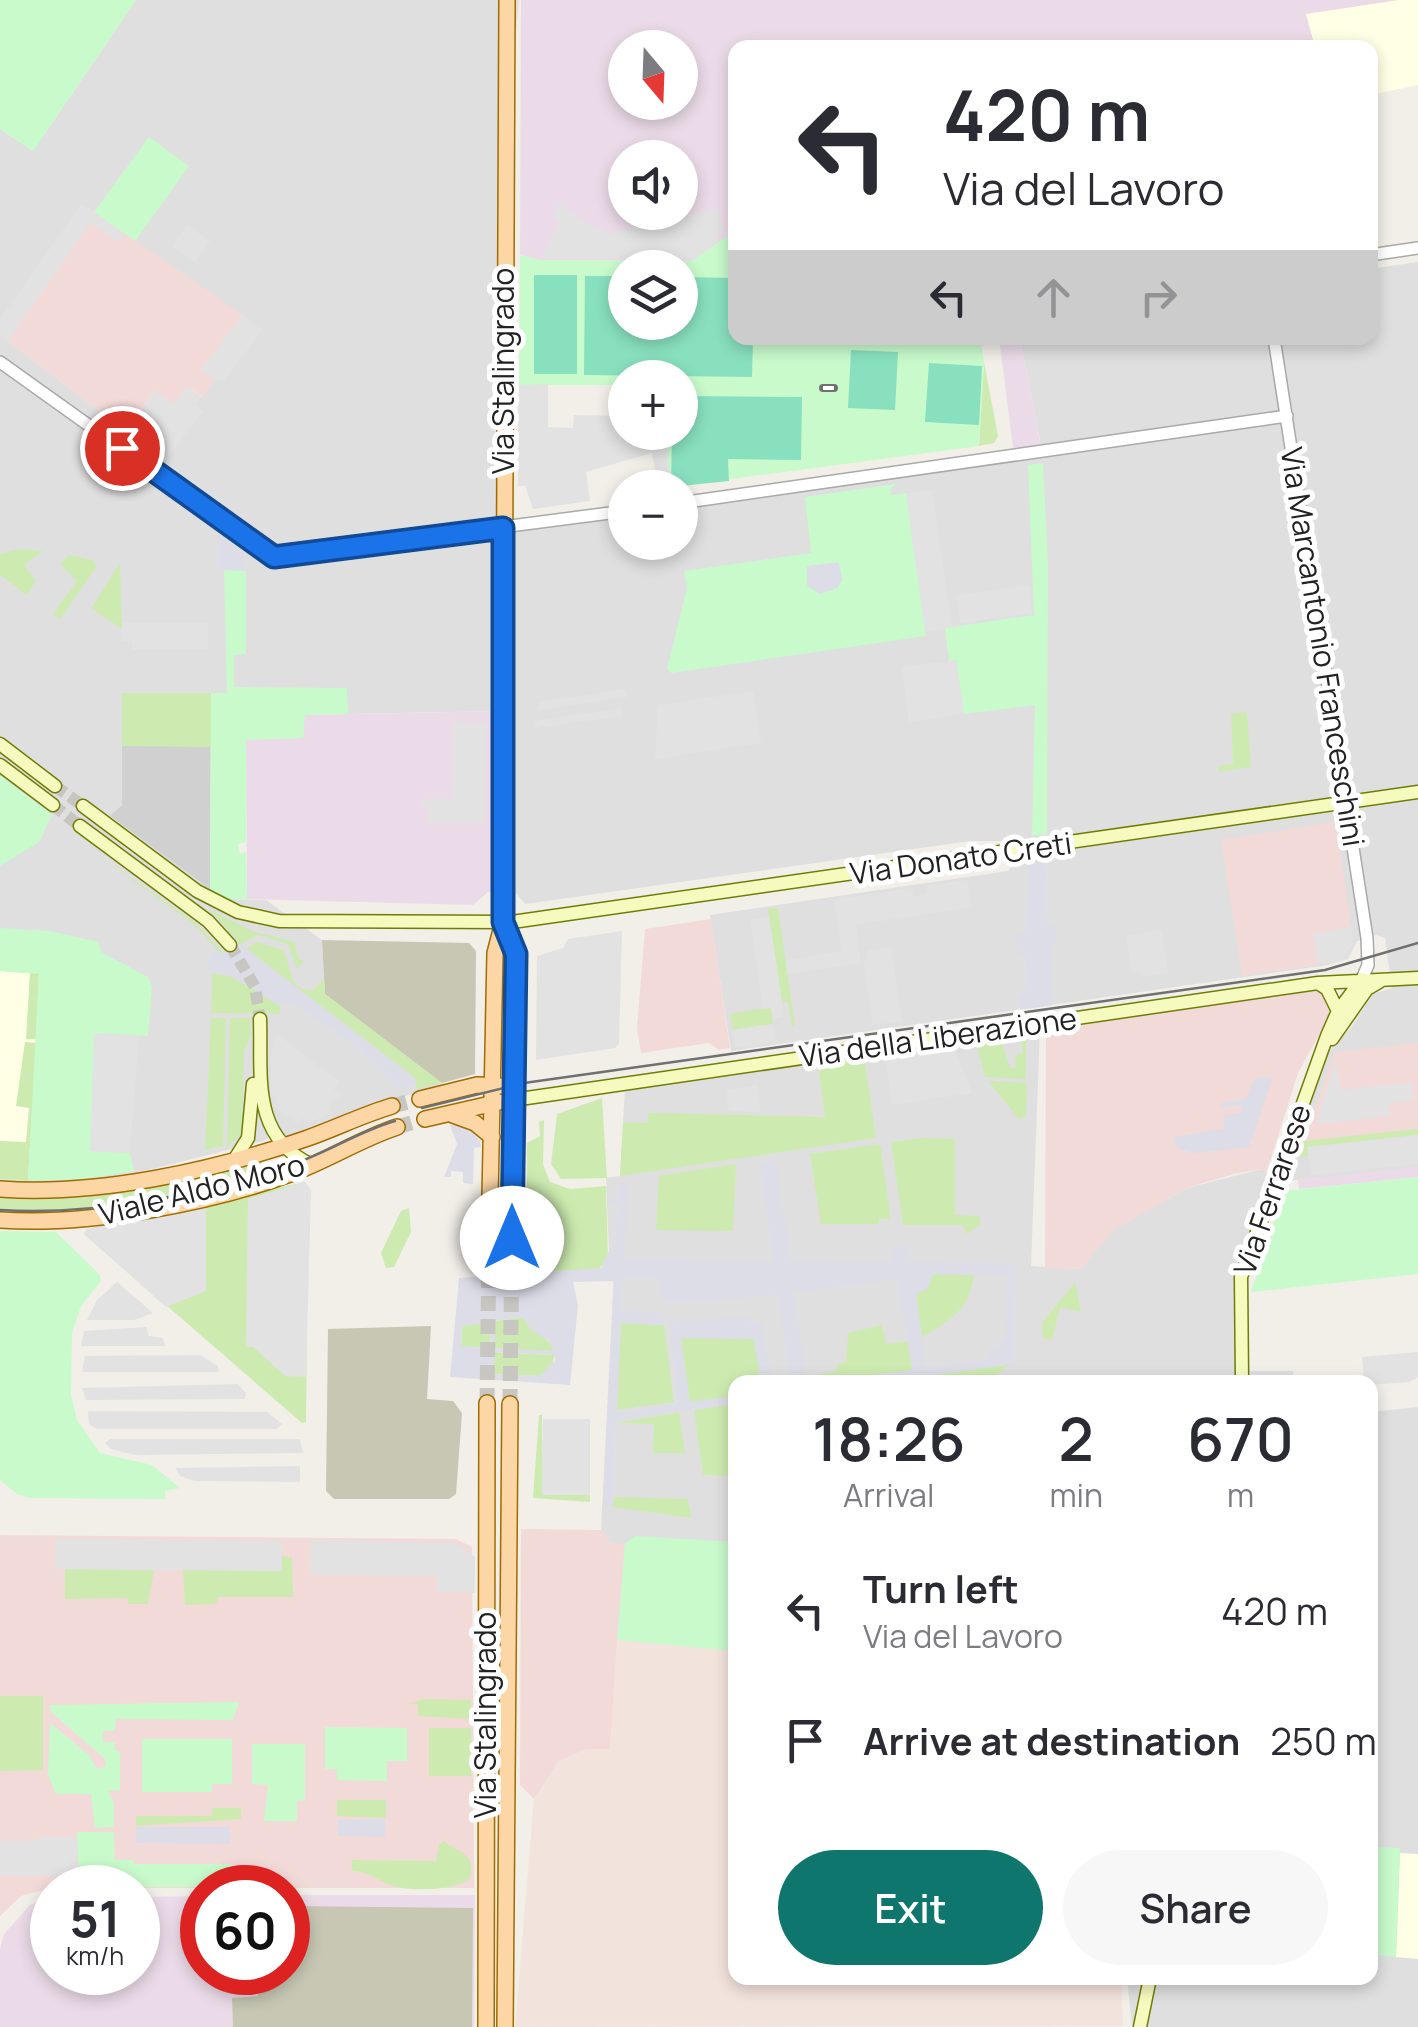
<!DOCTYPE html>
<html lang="en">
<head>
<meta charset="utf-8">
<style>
  body { margin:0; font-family:Manrope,sans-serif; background:#f7f7f7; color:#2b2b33; height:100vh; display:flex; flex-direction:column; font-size:38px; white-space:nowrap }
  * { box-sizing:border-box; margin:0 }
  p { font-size:32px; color:#7c7c81 }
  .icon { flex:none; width:55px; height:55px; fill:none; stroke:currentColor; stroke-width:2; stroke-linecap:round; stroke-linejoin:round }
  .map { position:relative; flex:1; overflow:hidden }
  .details { position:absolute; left:728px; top:1375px; width:650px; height:610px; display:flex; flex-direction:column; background:#fff; border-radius:20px; box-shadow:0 5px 15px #0003 }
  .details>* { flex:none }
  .banner { position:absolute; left:728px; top:40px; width:650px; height:305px; border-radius:20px; box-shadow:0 5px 15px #0003; background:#fff; color:#2b2b33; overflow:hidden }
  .needle { width:65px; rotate:161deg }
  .tools { position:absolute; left:608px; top:30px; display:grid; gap:20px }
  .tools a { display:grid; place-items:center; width:90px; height:90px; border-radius:50%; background:#fff; box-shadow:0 5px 15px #0003; font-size:50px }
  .speed { position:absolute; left:30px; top:1865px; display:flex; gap:20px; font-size:50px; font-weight:700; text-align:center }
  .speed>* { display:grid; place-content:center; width:130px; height:130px; border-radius:50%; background:#fff; box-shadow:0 5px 15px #0003; line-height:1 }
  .speed small { font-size:25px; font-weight:400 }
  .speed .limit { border:15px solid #d22; background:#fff; color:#111 }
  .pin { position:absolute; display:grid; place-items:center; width:85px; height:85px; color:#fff; margin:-42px; border:5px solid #fff; border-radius:50%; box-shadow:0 2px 10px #0007 }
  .me { position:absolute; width:110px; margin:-55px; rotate:0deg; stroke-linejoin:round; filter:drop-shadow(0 0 8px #0008) }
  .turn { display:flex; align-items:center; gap:35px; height:210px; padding:0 50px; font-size:45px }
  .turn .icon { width:130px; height:130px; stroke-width:2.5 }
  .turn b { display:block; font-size:70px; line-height:85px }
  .lanes { display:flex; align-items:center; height:95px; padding:0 50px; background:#0003; justify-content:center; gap:50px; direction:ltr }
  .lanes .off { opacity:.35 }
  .eta { display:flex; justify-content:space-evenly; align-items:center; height:170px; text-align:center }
  .eta b { font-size:60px; font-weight:600; line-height:70px }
  .primary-button { display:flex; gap:20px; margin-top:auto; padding:20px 50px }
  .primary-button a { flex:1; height:115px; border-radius:60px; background:#0f766e; color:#fff; font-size:40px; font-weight:600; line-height:115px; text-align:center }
  .primary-button a+a { background:#f7f7f7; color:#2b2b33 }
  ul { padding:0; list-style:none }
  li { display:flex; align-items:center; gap:30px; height:130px; padding:0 50px }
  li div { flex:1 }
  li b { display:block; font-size:38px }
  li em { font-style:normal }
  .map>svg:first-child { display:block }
  .residential { fill:#e0dfdf; fill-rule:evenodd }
  .commercial { fill:#f2dad9 }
  .industrial { fill:#ebdbe8; fill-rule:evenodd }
  .education { fill:#ffffe5 }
  .religious { fill:#d0d0d0 }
  .military { fill:#f3e3dd }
  .construction { fill:#c7c7b4 }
  .grass { fill:#cdebb0 }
  .park { fill:#c8facc; fill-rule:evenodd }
  .pitch { fill:#88e0be }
  .parking { fill:#e2e2e2 }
  .plaza { fill:#dddde8; fill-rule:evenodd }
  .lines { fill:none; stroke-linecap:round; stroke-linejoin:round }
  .secondary-tunnel { stroke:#c8c6c1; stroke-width:12; stroke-dasharray:12 6; stroke-linecap:butt }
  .primary-tunnel { stroke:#c8c6c1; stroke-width:15; stroke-dasharray:15 8; stroke-linecap:butt }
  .tertiary-casing { stroke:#a9a9a9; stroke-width:14 }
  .secondary-casing { stroke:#707d05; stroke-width:15 }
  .primary-casing { stroke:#a06b00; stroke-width:18 }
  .tertiary { stroke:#fff; stroke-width:11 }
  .secondary { stroke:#f7fabf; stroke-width:12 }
  .primary { stroke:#fcd6a4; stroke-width:15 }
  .tram { stroke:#707070; stroke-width:2.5 }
  .rail-casing { stroke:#707070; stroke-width:8 }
  .rail { stroke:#fff; stroke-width:4; stroke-dasharray:11; stroke-linecap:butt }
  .route-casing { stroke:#114b97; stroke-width:25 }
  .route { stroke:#1a73e8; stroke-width:18 }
  .labels { text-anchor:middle; stroke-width:10; stroke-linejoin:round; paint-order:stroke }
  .street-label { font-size:30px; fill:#222; stroke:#fff }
</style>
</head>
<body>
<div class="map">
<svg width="1418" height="2027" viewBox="0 0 1418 2027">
  <rect width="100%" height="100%" fill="#f2efe9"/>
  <path class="residential" d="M136,0H519L506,129L503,527L625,513V542H680V505L1042,451L1020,338H1370V269L1418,262V1170L1273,1182L1248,1258L1249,1371H1293L1294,1382H735V1651L617,1640L625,1545L610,1543L601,1530L615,1252L609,1251L606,1178L620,1176L625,1088L1040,1029L1031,1266L1081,1269L1113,1230L1187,1188L1262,1169L1273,1180L1319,1062L1350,1029L1373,994L1392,988L1385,938L1376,935L1357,941L1348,959L1328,965L731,1051L710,915L1008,871L1012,866L1033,862L1016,841H970L525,904L515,892H503V711L348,714L347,694L123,693L122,805L110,817L225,899L266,900L322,940L325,994L440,1078L443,1086L371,1105L294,1136L287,1137L281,1131L263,1141L153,1169L86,1181L0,1182V335L126,431L187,387L202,397L145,249L82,204L0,320V129L33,151ZM1335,822L1353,943L1341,961L1243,975Z
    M1418,1407V2027H1132L1127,1978H1370V1412Z"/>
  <path class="commercial" d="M82,204L243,315L202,369L215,380L203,397L187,387L173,405L154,391L126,431L0,335V320Z
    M1336,822L1353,943L1342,961L1242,976L1221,840Z
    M711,919L730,1048L719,1050L709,1043L641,1053L637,1028L645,929Z
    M1321,990L1331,1013L1298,1073L1266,1174L1261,1169L1234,1174L1187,1188L1114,1230L1081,1269L1045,1268L1046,1028Z
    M1418,1043V1129L1303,1141L1335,1052Z
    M521,1529L601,1530L610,1543L625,1544L610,1749H587L559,1761L534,1799L520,1785Z
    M0,1535L456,1539L472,1547L474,1888H52L21,1896L0,1916Z"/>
  <path class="industrial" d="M521,0H1418L1316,47L735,48V231L692,261L539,260L520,255ZM625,48H680V102H625ZM625,158H680V212H625Z
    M999,338H1020L1042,452L1014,456Z
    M503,711V892H488L473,905L247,899L246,739L303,738L304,715Z
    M1418,1167V1177L1299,1189L1298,1180Z
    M288,1895H475L474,2027H0V1949L4,1934L30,1905L52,1897V1972H138V1897L202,1896V1972H288Z"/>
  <path class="education" d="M1399,0H1418V85L1370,95V48L1315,47L1306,14Z
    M0,971L39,974L28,1181L0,1179Z
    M1400,1853L1418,1854V1959L1396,1957Z"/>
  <path class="religious" d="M122,693H211L210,889L110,816L122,805Z"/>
  <path class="military" d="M617,1640L735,1651V1978H1121L1123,2026L515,2027L534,1799L559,1761L587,1749H610Z"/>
  <path class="construction" d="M322,940L469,943L476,951L475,1074L442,1083L325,994Z
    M431,1326L427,1399L453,1401L462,1413L456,1494L449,1499H334L326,1491L328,1329Z
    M288,1906L473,1908L472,2027H233L232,1998L258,1996V1973L288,1972Z"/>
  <path class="grass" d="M984,362L998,436L994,443L979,446Z
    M22,549L43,551L24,565L36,581L27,595L0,575V554Z
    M69,555L92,560L97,566L60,619L53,614L77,581L60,564Z
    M120,563L122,629L91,608Z
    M122,693H211V747L122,746Z
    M1247,712L1251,767L1219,772L1218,766L1233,764L1231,714Z
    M89,849L195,922L223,952L238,941L209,909L252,931L295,942L298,958L304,961L297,969L288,944L258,935L221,954L195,925Z
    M778,908L795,1026L792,1027L788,1001L782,1002L768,909Z
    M257,942L284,950L293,981L301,989L314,990L324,979L325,994L442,1083L417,1089L415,1078L246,949Z
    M30,972L39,974L36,1039H26Z
    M212,973L231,976L280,1006V1014L211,1013Z
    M771,1007L773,1024L733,1030L730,1014Z
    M211,1018H226L223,1146L205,1150Z
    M230,1018H250L251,1035L244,1051L242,1133L227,1148Z
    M1026,1033V1079L985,1077L976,1042L992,1038L993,1045L1002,1044L1010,1068L1016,1067L1015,1055L1023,1053L1020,1034Z
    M25,1042L36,1043L28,1181L0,1179V1141L26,1142L29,1108L16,1106Z
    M864,1057L876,1138L620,1176L623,1122L647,1123L649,1113L825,1117L818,1064Z
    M988,1081L1027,1083L1026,1116L1019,1119Z
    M602,1098L607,1178L561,1179L551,1164L557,1114Z
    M544,1120L543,1164L550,1182L570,1189L606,1186L608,1259L598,1270L550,1271L546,1242L527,1239V1143L540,1136L539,1122Z
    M1418,1129V1135L1308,1147V1156L1297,1157L1303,1141Z
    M922,1138L955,1139V1215L980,1216V1225L966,1234L963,1225H903L891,1142Z
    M880,1144L891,1219H879V1224H821L810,1154Z
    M261,1159L268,1173C178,1194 93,1216 0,1212V1196L110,1193Z
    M736,1164L733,1231L656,1230L659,1176Z
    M305,1182L246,1347L307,1330L306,1422L302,1423L84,1234L87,1229Z
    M409,1208L411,1232L394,1267L386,1268L381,1253L401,1211Z
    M933,1274L974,1275C969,1311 950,1320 922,1337L916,1295Z
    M1075,1282L1081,1312L1060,1307L1052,1340L1043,1339L1042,1323Z
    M523,1317C533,1330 549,1337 555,1352L494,1348L495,1321Z
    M491,1321L490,1348L461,1347L462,1326Z
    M621,1323L664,1325L674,1402L616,1410Z
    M882,1325L886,1344L908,1341L913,1370L817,1382L816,1375L837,1371V1364L846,1362L848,1333Z
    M680,1338L754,1339L761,1382H735V1396L690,1402Z
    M494,1352L555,1355L551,1369L540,1376L493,1374Z
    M1010,1364L989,1382H926L925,1376Z
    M735,1404V1476L703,1475L694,1410Z
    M679,1412L685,1453H653L654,1424L616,1423Z
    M539,1415H542L543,1494L590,1495V1502L533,1498Z
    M614,1497L688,1499L692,1518L613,1507Z
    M282,1556L292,1557L293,1597H218L216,1604L185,1605L183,1570L281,1571Z
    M65,1569L154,1570L148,1604H128L127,1598L65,1599Z
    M0,1696H43V1770L0,1771Z
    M425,1699L471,1700V1719L418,1716V1704H407Z
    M429,1728H471V1776H429Z
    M337,1800H386V1818L337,1816Z
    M212,1808H241V1819L136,1826V1816H212Z
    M444,1841C459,1854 476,1852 470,1878C456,1891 409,1892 390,1885C375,1879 370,1872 352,1871V1860L436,1861L439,1844Z"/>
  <path class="park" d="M0,0H136L33,151L0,129Z
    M149,137L189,166L135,241L94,212Z
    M735,231V338H980L984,362L979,446L671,487L666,433L680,432V378H625V385H519L520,255L539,260L692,261ZM625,268H680V322H625Z
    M1043,463L1048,564L1047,834L1032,836L1035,705L964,714L956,660L949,661L945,628L1034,615L1028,465Z
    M896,484L890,489L891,495L906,493L926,636L671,673L667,669L687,588L684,571L811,553L805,497Z
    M224,570L246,571V654L234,655V687L347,688L348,714L305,715L303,738L246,740V842L238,844L239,853L246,852L247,899H225L210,889L211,693H227Z
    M0,775L52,815L39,842L0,866Z
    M0,928L49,931L99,942L101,952L148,977L152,987L148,1036L94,1034L91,1151L130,1153L134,1171L86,1179L28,1181L39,974L0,971Z
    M1418,1177V1274L1251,1292L1284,1191Z
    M0,1231L56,1232L100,1275L101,1281L81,1306L72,1333L71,1394L77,1420L100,1453L152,1465L180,1488L165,1491V1499L30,1498L17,1494L0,1480Z
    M635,1536L735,1542V1651L617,1640L625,1544Z
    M239,1702L233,1720L116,1719L115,1731H103V1742H115V1750L120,1752V1790L108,1791L114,1803V1827L95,1828L91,1794H56L48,1775L50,1723L89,1755L97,1769L106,1766L105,1759L51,1712L50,1705Z
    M325,1727L407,1728V1761H387V1781L337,1780V1769H325Z
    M142,1739H232V1784H212V1792H142Z
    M252,1744H305V1800L297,1801V1821H264L268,1785L252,1784Z
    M77,1832H114L115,1860H133L134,1864H232V1887H79Z
    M1370,1847L1400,1848L1396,1957L1370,1954Z"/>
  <path class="pitch" d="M534,275H577V374H534Z
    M585,276H625V322H680V277L735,278V338H753L752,377L584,375Z
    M851,350L898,352L895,410L848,408Z
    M929,363L982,366L979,425L925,422Z
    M680,396L802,397L801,460L728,459L729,481L671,487L672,433L680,432Z"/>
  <path class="parking" d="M559,203L588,225L610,233L718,208L724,230L716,234L720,241L692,259L542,258L559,222L552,216Z
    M82,204L124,234L118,242L90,223L8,341L0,335V320Z
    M187,225L210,241L195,262L172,246Z
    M243,315L262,330L224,381L215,380L201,370Z
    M548,384V427L573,428L574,415L625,416V432L666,433L671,487H658L652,453L586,472L590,501L533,509L525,486H518V385Z
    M187,387L201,397L195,405L203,411L166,459L126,431L155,390L173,405Z
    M932,490L952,627L925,632L906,493Z
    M1029,585L1032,613L960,623L956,595Z
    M122,622H208V650H132V641H122Z
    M956,660L964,714L909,722L902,667Z
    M626,689L628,697L539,710L538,702Z
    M753,691L761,743L655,759L658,705Z
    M622,708L623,716L535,728L533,721Z
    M452,722L486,723L485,823H428V807L422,806V799H452Z
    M967,880L971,907L856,925L861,963L787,974L786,960L842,951L834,900L912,888L914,897L926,894L925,886Z
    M769,916L782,1002V1017L773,1018L771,1008L763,1009L750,919Z
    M1351,927L1353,943L1342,961L1318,964L1314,933Z
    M1162,930L1168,973L1141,977L1140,971L1132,972L1126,935Z
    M622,931L619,1044L615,1048L536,1060L537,956L563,948L568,939Z
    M891,947L902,1021L873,1025L863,961L868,959L867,951Z
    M773,1024L776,1042L735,1048L733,1030Z
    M94,1033L139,1035L130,1153L90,1151Z
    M277,1034L340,1082L334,1090L341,1095L329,1107L332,1113L309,1123L302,1118L297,1123L273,1106L277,1099L271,1093V1056Z
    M954,1047L972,1093L892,1105L885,1056Z
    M1335,1061L1341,1090L1412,1083L1414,1100L1389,1103V1116L1316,1124Z
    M757,1085L761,1112L729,1111L726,1090Z
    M1418,1135V1164L1311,1175L1307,1147Z
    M305,1182L311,1190L306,1377L285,1376L253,1347H246L248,1199Z
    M202,1207L206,1209V1291L166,1307L84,1234L87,1229Z
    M117,1282L153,1313L134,1320H87L97,1300Z
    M146,1327L149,1336L163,1338L165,1346H81L84,1331Z
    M1418,1352V1377L1409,1382L1370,1385L1364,1379L1362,1357Z
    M200,1355L218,1366L219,1372H82L85,1356Z
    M238,1384L246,1393L245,1399L86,1400L82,1388Z
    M88,1411L267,1412L282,1424L276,1429H97L89,1424Z
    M543,1419H590V1495H542Z
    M110,1439H300L303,1453L135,1455L111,1449L105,1443Z
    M300,1466V1482L195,1481L180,1476L175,1468Z
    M55,1539L282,1541V1571L55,1569Z
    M311,1540L456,1543L475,1557V1593L436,1592V1576L310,1575Z
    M38,1837H77V1866L84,1877L0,1875V1841H37Z"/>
  <path class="plaza" d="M223,534L244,552V570H218V541Z
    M839,562L842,581L837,588L820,594L807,586V566Z
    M1046,861L1047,926L1055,925L1057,944L1051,945L1053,1005L1020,1010L1018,996L1025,994L1026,956H1018L1015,934L1026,932L1028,864Z
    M239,943L415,1078L416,1085L397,1089L356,1046L286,999L280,1006L231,976L212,973L206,962L216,949L222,955Z
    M1273,1076L1249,1147L1195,1153L1178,1149L1173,1137L1224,1129L1223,1116L1242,1112L1241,1105L1221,1108V1103L1246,1099L1254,1079Z
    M466,1124L480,1141L481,1147L474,1148L473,1184L463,1183V1172L451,1171V1177H444L457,1144L450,1125Z
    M776,1160L791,1261L891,1262L892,1246L910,1247L911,1262L1015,1263L1014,1364L884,1382H822L912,1370L897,1279L795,1293L806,1376L816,1375L817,1382H787L791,1381L778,1295L663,1303L660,1279L623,1277L621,1310L663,1312L664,1325L621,1323L617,1413L678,1404L669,1321L750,1317L751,1325L762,1321L772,1382H761L754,1339L681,1338L690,1402L735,1396V1404L615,1421L613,1507L603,1504L614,1281L573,1282L578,1305L570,1385L450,1377L459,1278L601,1268L609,1251L615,1250L618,1204L607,1205V1200L618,1198L619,1184L628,1182L624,1260L773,1261L760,1163ZM933,1274L1007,1275L1006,1337L986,1354L987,1360L926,1367L916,1295L928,1288ZM523,1317L531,1330L548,1340L554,1351L495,1348V1321ZM491,1322L490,1348L461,1346L462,1326ZM495,1352L555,1355V1360L540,1376L494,1374Z
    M385,1819V1837L338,1836V1820Z
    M136,1827H230V1844L136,1843Z"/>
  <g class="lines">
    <path class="secondary-tunnel" d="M55,786L83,806
      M53,805L80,826
      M230,945L255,987L260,1019"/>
    <path class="primary-tunnel" d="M392,1106L420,1099
      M397,1127L425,1119
      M487,1403L489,1246
      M510,1404L512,1238"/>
    <g class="tertiary-casing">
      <path id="tertiary" d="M1370,255L1418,248
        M1274,338L1367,938L1368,965L1362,979
        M0,362L273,557L625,511
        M680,503L1287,416"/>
    </g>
    <g class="secondary-casing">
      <path id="secondary" d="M0,744L55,786
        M0,765L53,805
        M83,806L197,891L238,912L279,921L512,922L1418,792
        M80,826L208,921L230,945
        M1318,983L1327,989L1338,1011
        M260,1019C262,1075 250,1137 312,1165
        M1332,1039L1367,989L1379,982
        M513,1100L1318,983L1418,978
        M236,1157L248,1138L253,1084
        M1242,1382L1241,1277L1327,1036L1338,1011L1362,979
        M1140,2027L1150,1978"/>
    </g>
    <g class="primary-casing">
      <path id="primary" d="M503,922L516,954L512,1238
        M420,1099L477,1085L501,1086
        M453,1115L475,1123L492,1137
        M425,1119L499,1102
        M0,1189C98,1196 212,1171 305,1139C334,1129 362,1115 392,1106
        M0,1220C87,1226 208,1204 290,1174C327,1161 360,1139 397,1127
        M489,1246L495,953L503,922L507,0
        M486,2027L487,1403
        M505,2027L510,1404"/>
    </g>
    <use href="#tertiary" class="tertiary"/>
    <use href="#secondary" class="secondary"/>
    <use href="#primary" class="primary"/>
    <path class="tram" d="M422,1108L524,1083L1325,970L1418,943
      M0,1210C94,1216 207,1194 296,1163C330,1151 360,1131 395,1121"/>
    <g class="rail-casing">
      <path id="rail" d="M823,388H834"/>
    </g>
    <use href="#rail" class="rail"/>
  </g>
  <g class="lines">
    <g class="route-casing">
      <path id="route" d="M122,448L274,557L503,528V922L516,954L512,1238"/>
    </g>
    <use href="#route" class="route"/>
  </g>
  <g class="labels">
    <g class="street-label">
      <text transform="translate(504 371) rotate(-90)" y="10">Via Stalingrado</text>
      <text transform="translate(1322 647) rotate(81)" y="10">Via Marcantonio Franceschini</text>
      <text transform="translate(961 859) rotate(-8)" y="10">Via Donato Creti</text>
      <text transform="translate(938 1038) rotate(-8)" y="10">Via della Liberazione</text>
      <text transform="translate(202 1190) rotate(-14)" y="10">Viale Aldo Moro</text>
      <text transform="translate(1273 1190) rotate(-71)" y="10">Via Ferrarese</text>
      <text transform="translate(486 1715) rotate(-90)" y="10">Via Stalingrado</text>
    </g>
  </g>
</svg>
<div class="tools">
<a><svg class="needle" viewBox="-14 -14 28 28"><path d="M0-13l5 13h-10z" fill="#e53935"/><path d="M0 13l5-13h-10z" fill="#7c7c81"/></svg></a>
<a><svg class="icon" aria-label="sound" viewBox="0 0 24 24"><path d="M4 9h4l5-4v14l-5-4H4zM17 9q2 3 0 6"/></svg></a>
<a><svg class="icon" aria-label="layers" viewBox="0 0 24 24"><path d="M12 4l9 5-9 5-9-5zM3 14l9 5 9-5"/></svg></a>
<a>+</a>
<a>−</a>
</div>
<div class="speed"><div>51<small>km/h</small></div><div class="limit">60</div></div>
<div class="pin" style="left:122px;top:448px;background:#d93025"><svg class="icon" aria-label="arrive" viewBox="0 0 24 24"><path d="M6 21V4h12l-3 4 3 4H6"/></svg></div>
<svg class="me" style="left:512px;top:1238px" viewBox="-20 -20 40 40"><circle r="19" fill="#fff"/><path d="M0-13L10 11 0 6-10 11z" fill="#1a73e8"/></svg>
<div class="banner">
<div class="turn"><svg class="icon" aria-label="left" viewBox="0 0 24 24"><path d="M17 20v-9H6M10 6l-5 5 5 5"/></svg><div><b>420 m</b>Via del Lavoro</div></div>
<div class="lanes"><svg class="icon" aria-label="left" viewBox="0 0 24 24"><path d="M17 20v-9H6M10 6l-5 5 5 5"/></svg><svg class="icon off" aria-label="ahead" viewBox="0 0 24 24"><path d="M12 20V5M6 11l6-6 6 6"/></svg><svg class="icon off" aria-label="right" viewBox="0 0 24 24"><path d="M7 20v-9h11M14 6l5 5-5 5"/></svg></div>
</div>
<section class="details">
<div class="eta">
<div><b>18:26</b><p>Arrival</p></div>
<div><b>2</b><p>min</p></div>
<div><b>670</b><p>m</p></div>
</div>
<ul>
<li><svg class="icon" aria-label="left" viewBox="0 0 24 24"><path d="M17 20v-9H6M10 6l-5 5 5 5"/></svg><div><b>Turn left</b><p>Via del Lavoro</p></div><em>420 m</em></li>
<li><svg class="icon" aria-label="arrive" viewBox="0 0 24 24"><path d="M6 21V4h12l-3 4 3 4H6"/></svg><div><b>Arrive at destination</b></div><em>250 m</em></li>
</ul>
<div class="primary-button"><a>Exit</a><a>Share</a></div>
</section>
</div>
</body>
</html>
